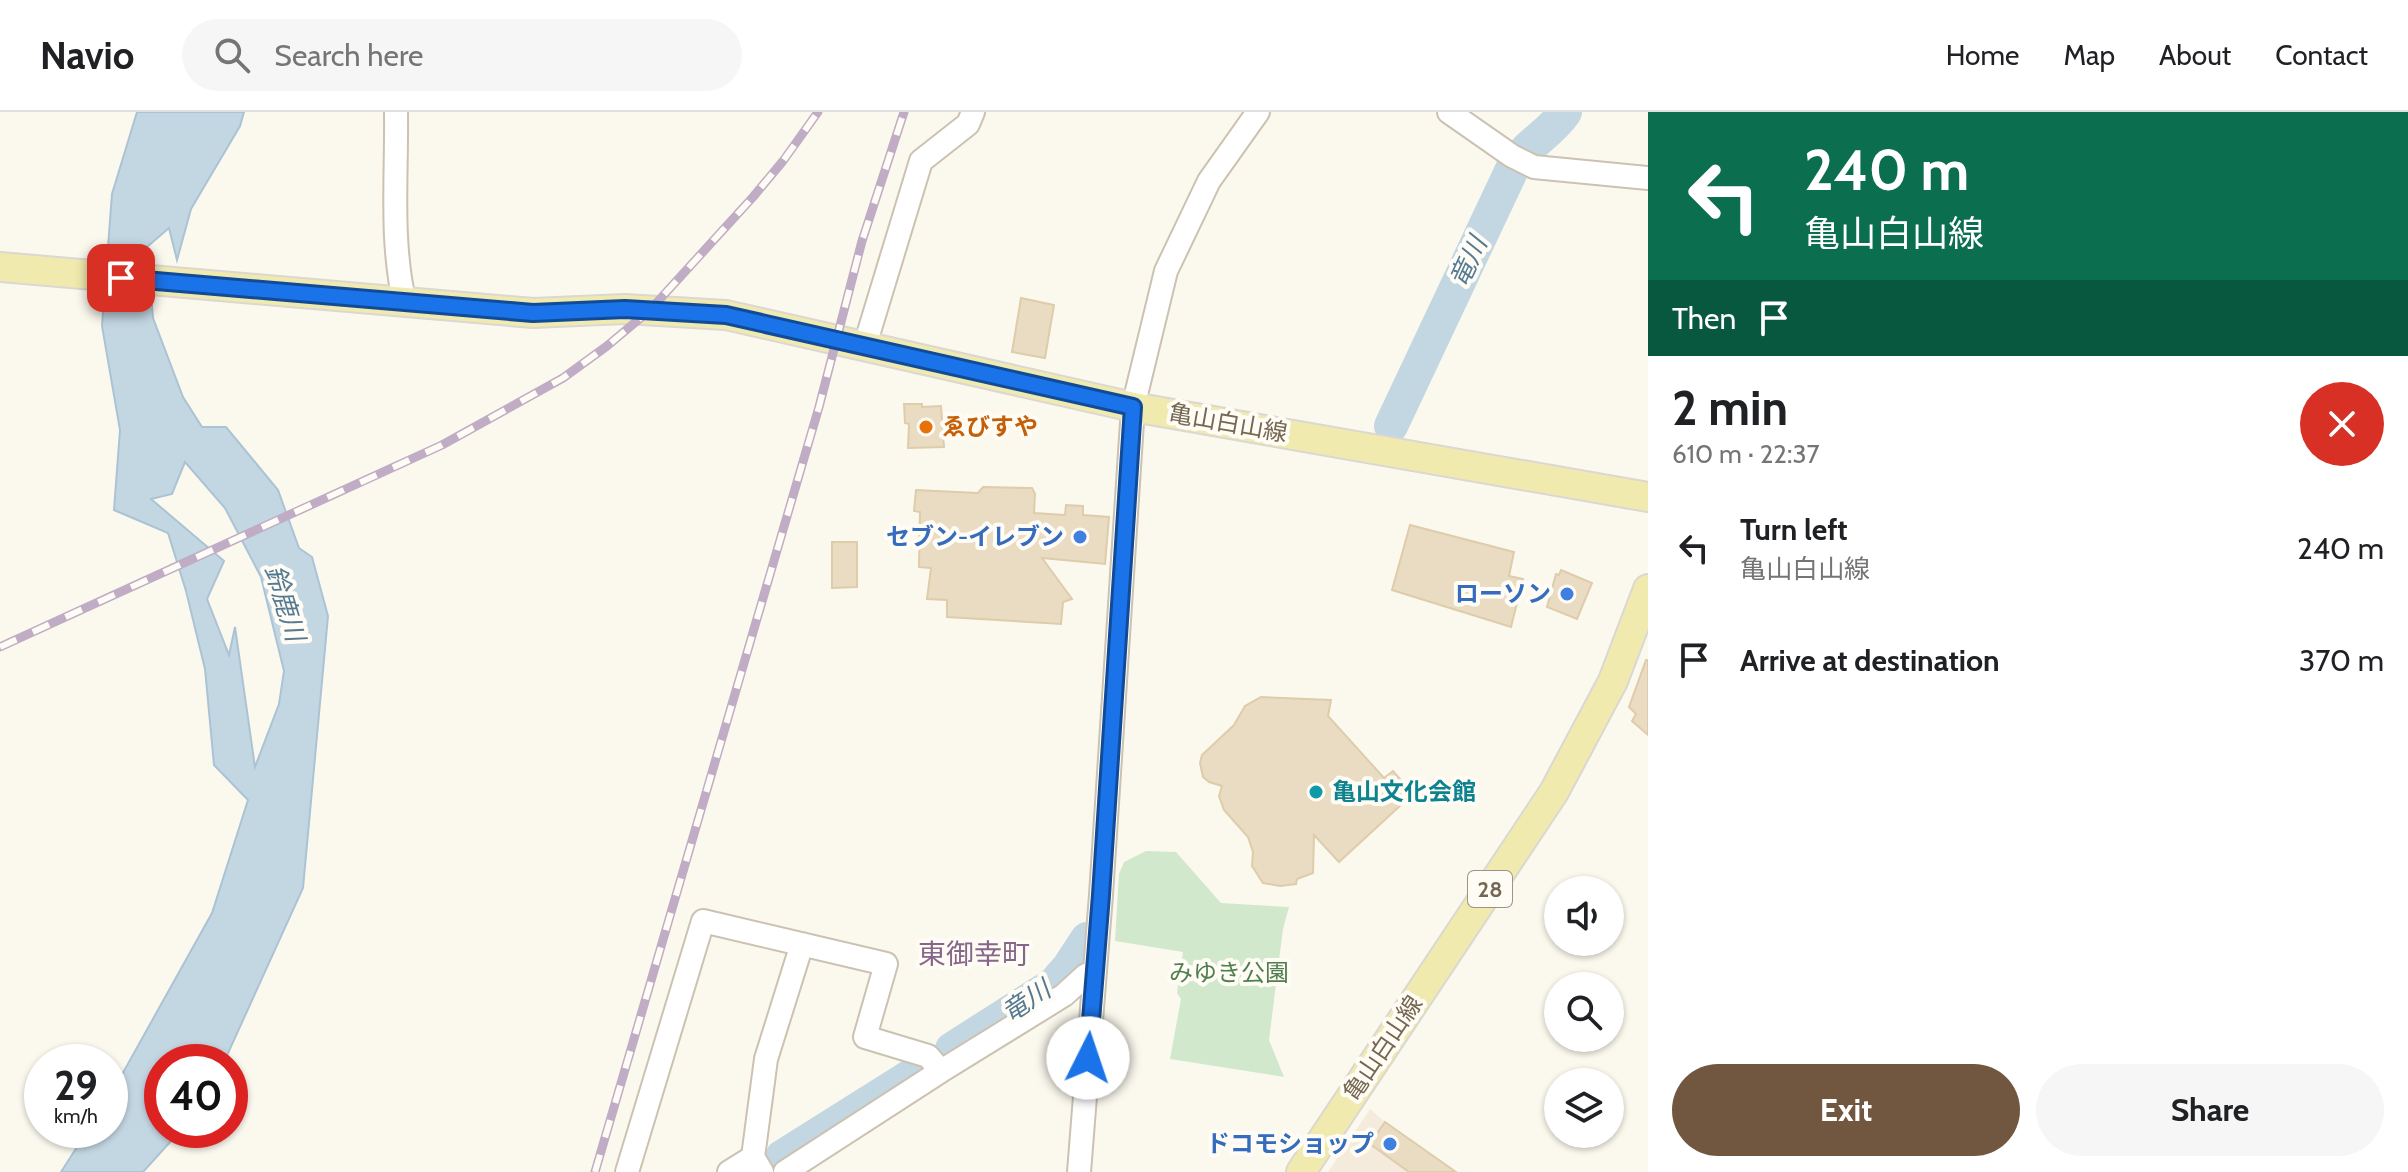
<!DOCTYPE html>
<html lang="en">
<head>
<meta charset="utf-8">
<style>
  body { margin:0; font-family:Cabin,"Noto Sans JP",sans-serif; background:#f6f6f6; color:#202124; height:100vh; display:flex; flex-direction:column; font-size:30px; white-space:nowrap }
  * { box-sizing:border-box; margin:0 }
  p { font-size:26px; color:#757577 }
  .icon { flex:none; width:44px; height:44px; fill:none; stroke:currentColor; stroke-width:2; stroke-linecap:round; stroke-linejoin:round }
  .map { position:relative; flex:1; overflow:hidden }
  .drawer { display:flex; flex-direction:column; background:#fff; width:760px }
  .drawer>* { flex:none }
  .hud { background:#0b6e4f; color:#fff; overflow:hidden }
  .fabs { position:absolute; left:1544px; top:764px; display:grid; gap:16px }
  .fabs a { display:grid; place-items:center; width:80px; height:80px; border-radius:50%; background:#fff; box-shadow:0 2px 6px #0004; font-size:40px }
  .speed { position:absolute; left:24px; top:932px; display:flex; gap:16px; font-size:40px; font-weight:700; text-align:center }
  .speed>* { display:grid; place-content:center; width:104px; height:104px; border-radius:50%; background:#fff; box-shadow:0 2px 6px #0004; line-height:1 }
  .speed small { font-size:20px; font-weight:400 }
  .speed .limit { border:12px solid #d22; background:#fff; color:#111 }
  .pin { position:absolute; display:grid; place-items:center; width:68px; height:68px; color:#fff; margin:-34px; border-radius:16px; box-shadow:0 4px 12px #0006 }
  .me { position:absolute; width:88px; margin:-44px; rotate:4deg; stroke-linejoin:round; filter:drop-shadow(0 0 6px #0008) }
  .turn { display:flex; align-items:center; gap:28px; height:168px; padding:0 24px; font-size:36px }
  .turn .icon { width:104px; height:104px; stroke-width:2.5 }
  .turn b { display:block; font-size:56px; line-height:68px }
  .then { display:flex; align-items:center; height:76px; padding:0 24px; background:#0003; gap:16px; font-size:30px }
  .round { display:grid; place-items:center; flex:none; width:84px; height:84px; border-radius:42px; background:#f6f6f6 }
  .summary { display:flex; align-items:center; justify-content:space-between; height:136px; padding:0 24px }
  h1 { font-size:48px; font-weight:800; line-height:60px }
  .action { display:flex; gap:16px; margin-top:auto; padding:16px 24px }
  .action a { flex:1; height:92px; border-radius:48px; background:#725740; color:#fff; font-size:32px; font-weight:800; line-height:92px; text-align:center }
  .action a+a { background:#f6f6f6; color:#202124 }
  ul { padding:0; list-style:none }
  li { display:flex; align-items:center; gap:24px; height:112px; padding:0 24px }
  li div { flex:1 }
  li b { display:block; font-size:30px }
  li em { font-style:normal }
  header { display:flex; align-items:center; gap:48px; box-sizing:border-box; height:112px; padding:0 40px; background:#fff; border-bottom:2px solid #e0e0e0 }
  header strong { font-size:38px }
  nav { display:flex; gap:44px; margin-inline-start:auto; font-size:28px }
  .search { width:560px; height:72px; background:#f6f6f6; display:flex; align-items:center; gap:20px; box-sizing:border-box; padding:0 28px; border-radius:44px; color:#757577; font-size:30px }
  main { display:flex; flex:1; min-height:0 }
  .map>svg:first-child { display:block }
  .commercial { fill:#f5ebdd }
  .green { fill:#d1e8cd }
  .water { fill:#c3d7e3; stroke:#abc3d4; stroke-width:2; fill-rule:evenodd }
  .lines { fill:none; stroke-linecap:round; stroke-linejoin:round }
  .river { stroke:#c3d7e3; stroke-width:34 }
  .building { fill:#e9dcc3; stroke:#deccaa; stroke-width:2 }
  .minor-casing { stroke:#cbc2b1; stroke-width:26 }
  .major-casing { stroke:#dbd7d2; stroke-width:32 }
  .minor { stroke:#fff; stroke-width:22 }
  .major { stroke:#f1eaaf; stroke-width:28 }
  .rail-casing { stroke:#c0acc5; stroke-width:9 }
  .rail { stroke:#fefcf4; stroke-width:6; stroke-dasharray:18; stroke-linecap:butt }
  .route-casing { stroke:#114b97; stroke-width:20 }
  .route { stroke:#1a73e8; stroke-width:14 }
  .food-dot { fill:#e8710a; stroke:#fefcf4; stroke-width:3 }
  .shop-dot { fill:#3f7fe0; stroke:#fefcf4; stroke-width:3 }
  .culture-dot { fill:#0f9aa8; stroke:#fefcf4; stroke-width:3 }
  .labels { text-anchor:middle; stroke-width:8; stroke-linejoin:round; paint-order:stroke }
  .shield { fill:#fefcf4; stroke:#9e9483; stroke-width:2 }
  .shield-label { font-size:22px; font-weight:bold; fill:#756752 }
  .street-label { font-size:24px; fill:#756752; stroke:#fefcf4 }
  .food-label { font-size:24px; font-weight:bold; fill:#c56008; stroke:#fefcf4; text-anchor:start }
  .shop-label { font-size:24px; font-weight:bold; fill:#366cbe; stroke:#fefcf4; text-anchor:end }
  .culture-label { font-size:24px; font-weight:bold; fill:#0d838f; stroke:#fefcf4; text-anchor:start }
  .park-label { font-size:24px; fill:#507f4e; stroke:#fefcf4 }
  .water-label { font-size:26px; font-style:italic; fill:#547992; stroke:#fefcf4 }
  .quarter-label { font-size:28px; fill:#866689; stroke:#fefcf4 }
</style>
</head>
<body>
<header>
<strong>Navio</strong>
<div class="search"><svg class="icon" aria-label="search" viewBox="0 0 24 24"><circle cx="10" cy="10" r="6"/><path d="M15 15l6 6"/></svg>Search here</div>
<nav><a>Home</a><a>Map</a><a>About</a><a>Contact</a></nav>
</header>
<main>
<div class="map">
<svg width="1648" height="1060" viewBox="0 0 1648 1060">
  <rect width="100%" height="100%" fill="#fbf9ee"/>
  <path class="commercial" d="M1370,997L1385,1010L1456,1060H1328Z"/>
  <path class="green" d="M1146,739L1176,740L1221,791L1289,795L1283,817L1269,928L1284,965L1170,947L1181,887L1177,881L1183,840L1115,829L1119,762L1124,750Z"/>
  <path class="water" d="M137,0H244L240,14L191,97L177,148L169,116L147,135L153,206L183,285L202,315H226L278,378L299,436L312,445L328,504L303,776L224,950H162V1018H181L143,1060H61L88,1018H110V984L212,801L248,688L214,653L205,557L186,479L168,421L114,398L120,318L102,214L112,82ZM185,350L225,396L261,465L284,559L279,592L255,655L235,515L229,543L207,487L224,449L151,387L172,382Z"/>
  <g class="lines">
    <path class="river" d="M1391,314L1514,53C1527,32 1551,21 1565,0
      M952,937L1054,872L1068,856L1087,827
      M782,1045L914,962"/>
  </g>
  <path class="building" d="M1021,186L1054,193L1045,246L1012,240Z
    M904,292H922V295L941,294L944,335L908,336L909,312L905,311Z
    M983,375L1032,376L1035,382L1034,401L1065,403L1066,393L1083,394V403L1109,405L1105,452L1042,446L1072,487L1063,490L1061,512L947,505V488L927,487L931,456L919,455L920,400L914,399L916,378L978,381Z
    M1410,413L1514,440L1509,464L1523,467L1511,515L1392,478Z
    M832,430H857V475L832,476Z
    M1561,458L1592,471L1577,507L1547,495L1556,462L1559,463Z
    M1646,548H1648V623L1632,609L1636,602L1629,595Z
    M1261,585L1331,588L1328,604L1384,666L1393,659L1413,682L1339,750L1314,723L1313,761L1297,767L1296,772L1280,774L1263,771L1252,754L1253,740L1248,725L1224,698L1219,684L1222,674L1209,670L1203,665L1200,651L1202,643L1234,613L1245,594Z
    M1385,1010L1456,1060H1409L1370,1032Z"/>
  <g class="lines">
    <g class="minor-casing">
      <path id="minor" d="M396,0C397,63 390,130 405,192
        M1449,0L1512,44L1534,55L1648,66
        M865,233L921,49L968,12L973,0
        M627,1060L703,809L886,852L865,925L928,944L941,959L1064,883L1086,863L1094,860
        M729,1060L753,1045
        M762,1060L753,1045L766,947L802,832
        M785,1060L941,959
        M1079,1060L1101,783L1133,295L1166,159L1209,69L1258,0"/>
    </g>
    <g class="major-casing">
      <path id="major" d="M0,155L533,201L625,197L726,203L1133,295L1648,385
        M1301,1060L1554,680L1613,569L1648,477"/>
    </g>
    <use href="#minor" class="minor"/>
    <use href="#major" class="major"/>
    <g class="rail-casing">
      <path id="rail" d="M0,535L442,333L563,266L607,234L650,198L753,85L783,49L818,0
        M595,1060L819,295L862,129L904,0"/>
    </g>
    <use href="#rail" class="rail"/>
  </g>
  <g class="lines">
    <g class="route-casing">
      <path id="route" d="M121,166L533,201L625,197L726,203L1133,295L1101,783L1088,946"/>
    </g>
    <use href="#route" class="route"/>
  </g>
  <circle class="food-dot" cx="926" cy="315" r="8"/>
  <g class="shop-dot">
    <circle cx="1080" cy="425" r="8"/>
    <circle cx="1567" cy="482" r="8"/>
    <circle cx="1390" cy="1032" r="8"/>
  </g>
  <circle class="culture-dot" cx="1316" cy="680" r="8"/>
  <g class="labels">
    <rect class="shield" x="1468" y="759" width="44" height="36" rx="6"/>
    <g class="shield-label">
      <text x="1490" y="785">28</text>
    </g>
    <g class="street-label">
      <text transform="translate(1228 311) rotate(10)" y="8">亀山白山線</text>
      <text transform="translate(1383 936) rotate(-56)" y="8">亀山白山線</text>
    </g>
    <g class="food-label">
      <text x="942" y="323">ゑびすや</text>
    </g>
    <g class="shop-label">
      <text x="1064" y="433">セブン-イレブン</text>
      <text x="1551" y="490">ローソン</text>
      <text x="1374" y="1040">ドコモショップ</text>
    </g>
    <g class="culture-label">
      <text x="1332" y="688">亀山文化会館</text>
    </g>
    <g class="park-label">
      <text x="1229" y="869">みゆき公園</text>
    </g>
    <g class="water-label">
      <text transform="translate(1468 150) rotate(-65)" y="9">竜川</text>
      <text transform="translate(285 491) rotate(73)" y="9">鈴鹿川</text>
      <text transform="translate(1026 889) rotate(-34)" y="9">竜川</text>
    </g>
    <g class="quarter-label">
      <text x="974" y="852">東御幸町</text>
    </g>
  </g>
</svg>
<div class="fabs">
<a><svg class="icon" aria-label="sound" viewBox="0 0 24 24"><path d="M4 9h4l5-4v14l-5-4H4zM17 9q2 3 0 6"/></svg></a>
<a><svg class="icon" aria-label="search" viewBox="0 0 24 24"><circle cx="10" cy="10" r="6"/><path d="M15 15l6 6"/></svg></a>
<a><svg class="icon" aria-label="layers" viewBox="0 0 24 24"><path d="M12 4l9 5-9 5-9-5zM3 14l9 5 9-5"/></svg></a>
</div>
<div class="speed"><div>29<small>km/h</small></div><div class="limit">40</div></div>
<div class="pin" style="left:121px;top:166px;background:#d93025"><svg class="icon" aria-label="arrive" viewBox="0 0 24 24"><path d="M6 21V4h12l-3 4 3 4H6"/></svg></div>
<svg class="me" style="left:1088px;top:946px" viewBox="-20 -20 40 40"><circle r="19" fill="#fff"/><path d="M0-13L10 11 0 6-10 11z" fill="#1a73e8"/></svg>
</div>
<section class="drawer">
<div class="hud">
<div class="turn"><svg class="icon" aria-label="left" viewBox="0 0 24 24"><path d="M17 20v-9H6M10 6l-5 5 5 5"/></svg><div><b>240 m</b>亀山白山線</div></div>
<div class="then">Then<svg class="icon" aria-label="arrive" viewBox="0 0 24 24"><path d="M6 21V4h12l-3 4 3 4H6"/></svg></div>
</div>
<div class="summary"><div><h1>2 min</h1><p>610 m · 22:37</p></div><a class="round" style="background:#d93025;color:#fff"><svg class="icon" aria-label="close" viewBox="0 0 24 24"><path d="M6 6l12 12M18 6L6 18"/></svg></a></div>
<ul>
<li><svg class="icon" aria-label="left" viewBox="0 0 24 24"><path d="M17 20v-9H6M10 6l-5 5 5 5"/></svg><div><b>Turn left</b><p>亀山白山線</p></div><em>240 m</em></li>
<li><svg class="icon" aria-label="arrive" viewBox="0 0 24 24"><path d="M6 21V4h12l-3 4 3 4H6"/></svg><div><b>Arrive at destination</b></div><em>370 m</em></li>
</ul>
<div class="action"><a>Exit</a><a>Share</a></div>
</section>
</main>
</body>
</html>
